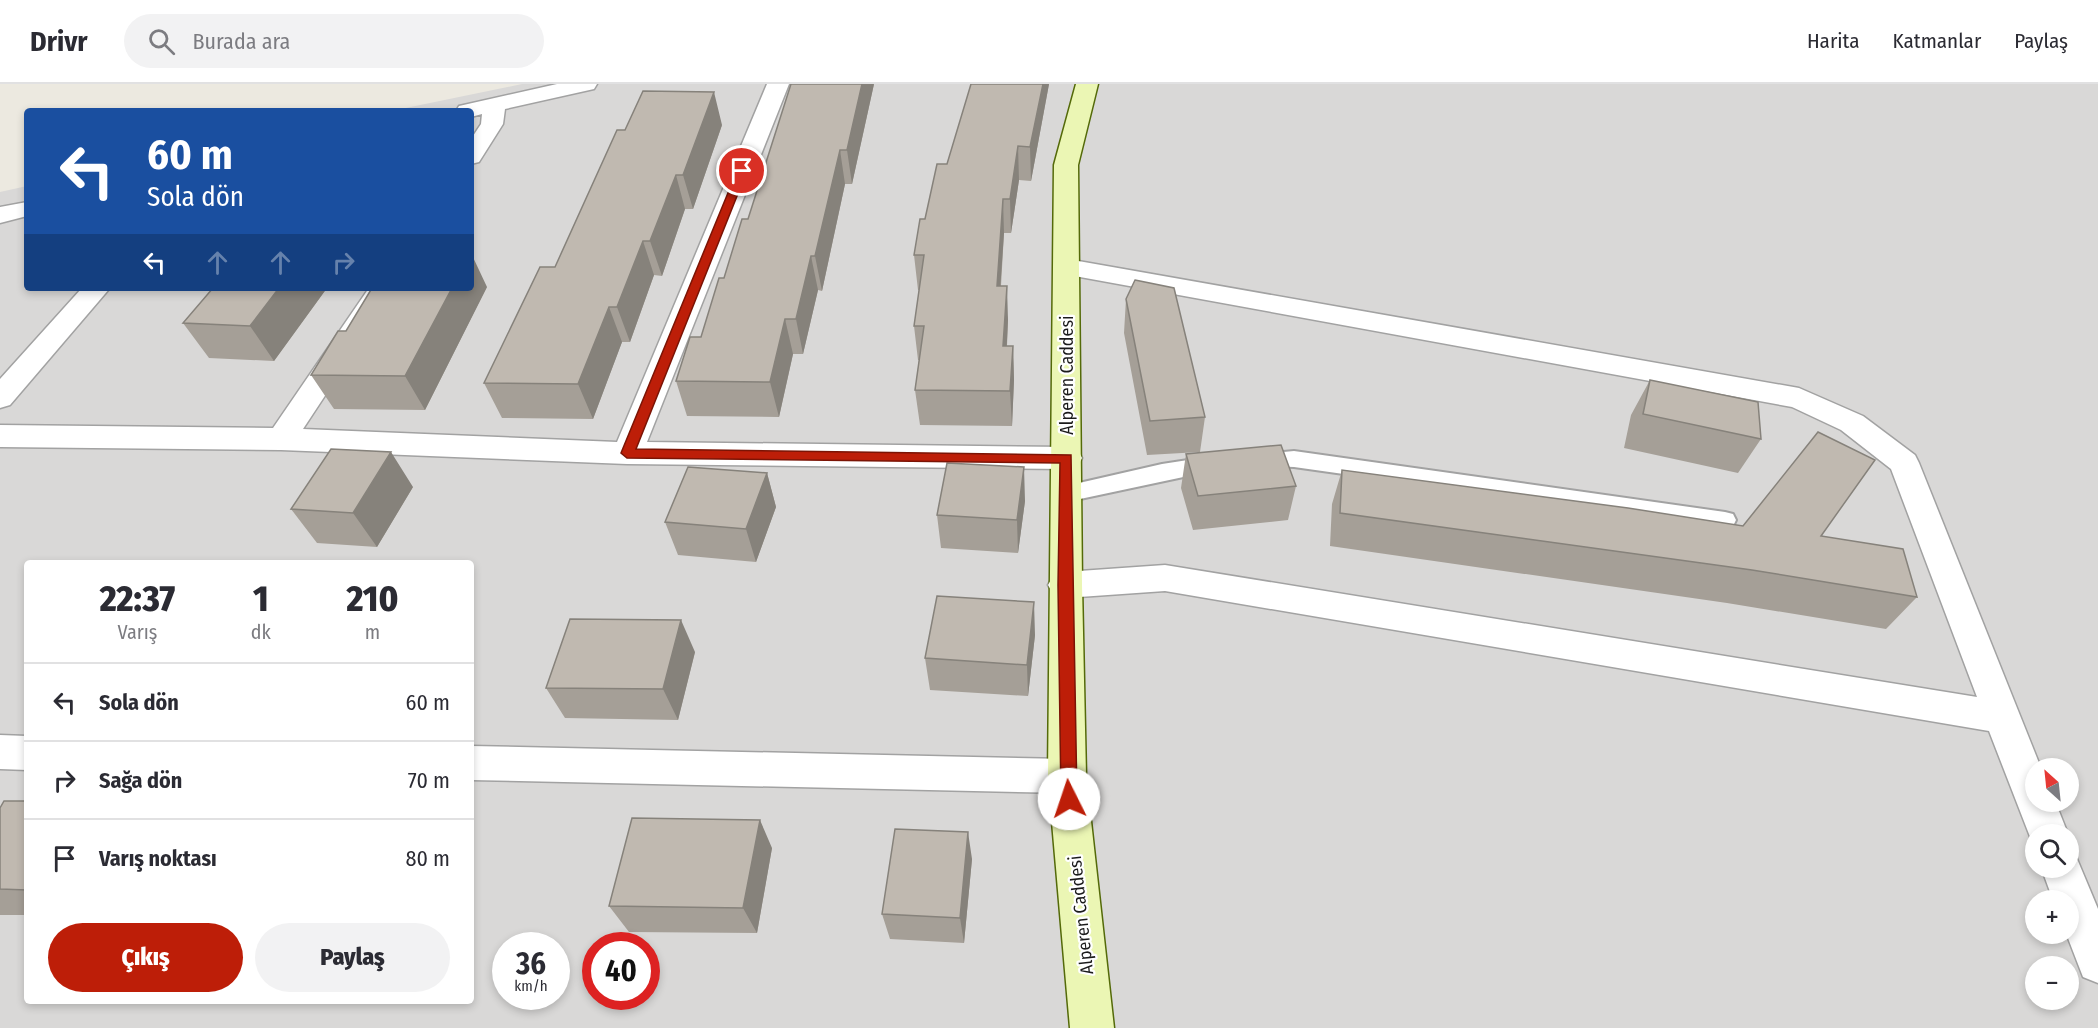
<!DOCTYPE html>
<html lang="tr">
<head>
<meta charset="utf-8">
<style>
  body { margin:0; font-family:"Fira Sans Condensed",sans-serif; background:#f2f2f3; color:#2b2b33; height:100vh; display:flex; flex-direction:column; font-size:22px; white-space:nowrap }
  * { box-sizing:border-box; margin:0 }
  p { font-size:20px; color:#7c7c81 }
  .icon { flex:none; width:33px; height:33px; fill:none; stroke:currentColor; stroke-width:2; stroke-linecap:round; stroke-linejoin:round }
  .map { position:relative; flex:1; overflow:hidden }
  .sheet { position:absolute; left:24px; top:476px; width:450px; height:444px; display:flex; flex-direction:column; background:#fff; border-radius:6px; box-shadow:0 3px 9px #0003 }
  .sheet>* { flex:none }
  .banner { position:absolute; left:24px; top:24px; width:450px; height:183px; border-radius:6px; box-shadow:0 3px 9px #0003; background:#1a4fa0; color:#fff; overflow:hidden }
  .needle { width:39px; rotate:333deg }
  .controls { position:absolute; left:2025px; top:674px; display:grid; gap:12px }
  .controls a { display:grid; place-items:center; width:54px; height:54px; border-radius:50%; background:#fff; box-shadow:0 3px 9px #0003; font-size:30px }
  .speed { position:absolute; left:492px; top:848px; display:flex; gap:12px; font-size:30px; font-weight:700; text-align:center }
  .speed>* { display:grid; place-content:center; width:78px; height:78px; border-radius:50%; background:#fff; box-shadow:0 3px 9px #0003; line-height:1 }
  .speed small { font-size:15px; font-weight:400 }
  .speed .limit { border:9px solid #d22; background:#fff; color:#111 }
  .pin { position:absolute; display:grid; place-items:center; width:51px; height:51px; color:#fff; margin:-26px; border:3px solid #fff; border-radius:50%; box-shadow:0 2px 6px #0007 }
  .me { position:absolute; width:66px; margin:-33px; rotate:356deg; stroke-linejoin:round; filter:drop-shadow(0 0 4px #0008) }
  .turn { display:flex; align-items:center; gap:21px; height:126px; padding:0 24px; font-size:27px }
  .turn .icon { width:78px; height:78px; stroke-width:2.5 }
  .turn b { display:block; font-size:42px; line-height:51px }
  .lanes { display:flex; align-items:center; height:57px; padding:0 24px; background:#0003; justify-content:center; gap:30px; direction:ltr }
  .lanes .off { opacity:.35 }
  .eta { display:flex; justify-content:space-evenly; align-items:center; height:102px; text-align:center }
  .eta b { font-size:36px; font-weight:800; line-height:42px }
  .primary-button { display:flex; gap:12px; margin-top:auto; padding:12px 24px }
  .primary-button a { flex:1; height:69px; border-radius:36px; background:#bd1e08; color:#fff; font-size:24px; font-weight:800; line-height:69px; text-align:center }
  .primary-button a+a { background:#f2f2f3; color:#2b2b33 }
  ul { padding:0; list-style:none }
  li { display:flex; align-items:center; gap:18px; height:78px; padding:0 24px; border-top:2px solid #e1e1e2 }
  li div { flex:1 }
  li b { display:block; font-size:22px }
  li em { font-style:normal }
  header { display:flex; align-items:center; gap:36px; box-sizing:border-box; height:84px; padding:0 30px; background:#fff; border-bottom:2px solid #e1e1e2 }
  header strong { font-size:28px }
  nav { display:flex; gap:33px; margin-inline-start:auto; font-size:21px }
  .search { width:420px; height:54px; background:#f2f2f3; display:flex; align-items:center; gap:15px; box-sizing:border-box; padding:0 21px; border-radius:33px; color:#7c7c81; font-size:22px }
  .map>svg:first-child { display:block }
  .residential { fill:#d9d8d7; fill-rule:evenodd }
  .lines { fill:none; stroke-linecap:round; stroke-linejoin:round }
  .lane-casing { stroke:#a2a2a2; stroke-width:4 }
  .street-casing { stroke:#a2a2a2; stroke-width:3 }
  .secondary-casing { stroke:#546a09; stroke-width:3 }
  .lane { fill:#fff; fill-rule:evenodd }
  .street { fill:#fff; fill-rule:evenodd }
  .secondary { fill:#ebf6b4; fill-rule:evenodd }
  .wall { fill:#a59f97 }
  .shaded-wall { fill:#86827b }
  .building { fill:#c0b9b0; stroke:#86827b; stroke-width:1.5 }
  .route { fill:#bd1e08; stroke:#7b1405; stroke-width:1.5 }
  .labels { text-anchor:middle; stroke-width:4.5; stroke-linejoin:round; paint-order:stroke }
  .street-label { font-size:18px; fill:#1b1b1b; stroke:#fff }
</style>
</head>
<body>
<header>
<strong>Drivr</strong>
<div class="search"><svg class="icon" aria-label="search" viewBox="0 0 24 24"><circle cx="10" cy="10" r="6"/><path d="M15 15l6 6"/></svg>Burada ara</div>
<nav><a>Harita</a><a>Katmanlar</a><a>Paylaş</a></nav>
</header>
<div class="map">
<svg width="2098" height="944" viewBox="0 0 2098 944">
  <rect width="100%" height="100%" fill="#ece9e0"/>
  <path class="residential" d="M522,0H2098V944H0V108L27,102V204H471V27H391ZM27,478H471V916H27ZM2036,684H2068V717H2036ZM2036,750H2068V783H2036ZM2036,816H2068V849H2036ZM506,861H556V912H506ZM596,861H646V912H596ZM2036,882H2068V915H2036Z"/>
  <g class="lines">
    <g class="lane-casing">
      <path id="lane" d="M1294,367L1725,428L1733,430L1736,436L1733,442L1725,444L1294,383L1249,381L1246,376L1249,371Z
        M1214,372L1221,375L1225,380L1221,385L1066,418L1058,416L1055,410L1058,404L1066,402L1162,380Z"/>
    </g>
    <g class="street-casing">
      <path id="street" d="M557,0H597L594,5L505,25L503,40L479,78L471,80V55L481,40L482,30L471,33V27H456L459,22Z
        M767,0H789L647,358L1067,363L1078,366L1082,374L1078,382L1067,385L627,380L281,366L0,363V341L273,344L369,204H396L303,345L617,358Z
        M27,118V132L0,139V123Z
        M1067,175L1799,304L1863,332L1915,371L1919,379L2041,684H2036V717H2055L2068,750H2036L2034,763L1989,647L1165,507L1065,514L1053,510L1048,501L1053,492L1065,488L1165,481L1977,613L1891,385L1841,346L1792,323L1058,189L1054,183L1058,177Z
        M82,204H110L10,321L0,324V295Z
        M0,651L27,652V686L0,685Z
        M471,662L1067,675L1080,680L1086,692L1080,704L1067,709L471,696Z
        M2068,767L2075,770L2098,825V899L2083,893L2066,849H2068V816H2053L2041,783H2068Z"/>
    </g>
    <g class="secondary-casing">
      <path id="secondary" d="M1076,0H1098L1078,81L1082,501L1086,692L1114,944H1070L1048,692L1054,81Z"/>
    </g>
    <use href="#lane" class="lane"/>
    <use href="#street" class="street"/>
    <use href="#secondary" class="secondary"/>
  </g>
  <path class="wall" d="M874,0L852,100H845L822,207L818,206L803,270H793L779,333L687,332L676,297L701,253L748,135Z
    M971,0H1049L1031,97L1019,96L1011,149H1004L1001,202L1008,236L1007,262H1013L1014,296L1012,342L920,341L915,306L919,276H918L914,242L919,206H918L914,171L925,135L947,80Z
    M722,41L693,125H685L662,192L654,191L630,258H622L593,335L502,334L484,299L555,183Z
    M487,203L425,326L334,325L311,291Z
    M213,204H327L274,277L209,274L183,239Z
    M1126,215L1205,333L1200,368L1147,371L1124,249Z
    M1650,296L1761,355L1738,389L1624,364L1631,331Z
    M1186,370L1296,402L1288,436L1193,446L1181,404Z
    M1342,386L1743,442L1821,452L1917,513L1886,545L1727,519L1330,462L1332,420Z
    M767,389L776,423L756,478L678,471L665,438Z
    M413,403L377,463L317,459L291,425Z
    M1025,417L1018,469L941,464L937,431Z
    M1035,551L1028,612L930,606L925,574Z
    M695,568L678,636L565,634L546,604Z
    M27,717V831H0V724Z
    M772,764L757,849L629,848L609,822Z
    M972,775L964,859L890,855L882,830Z"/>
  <path class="shaded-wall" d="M862,0H874L852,100L847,66Z
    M1043,0H1049L1031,97L1030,63Z
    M714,8L722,41L693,125L683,91Z
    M1018,62L1019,96L1011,149L1010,115Z
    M840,66L845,100L822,207L815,172Z
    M676,91L685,125L662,192L650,157Z
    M1003,115L1004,149L998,236L997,202Z
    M643,157L654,191L630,258L617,223Z
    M471,169L487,203L425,326L405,292L452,204H471Z
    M811,172L818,206L803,270L796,235Z
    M1007,202L1008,236L1005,296L1003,262Z
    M279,204H327L274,277L250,242Z
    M609,223L622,258L593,335L578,300Z
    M785,235L793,270L779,333L770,298Z
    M1013,262L1014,296L1012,342L1010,307Z
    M391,368L413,403L377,463L353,429Z
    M1024,383L1025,417L1018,469L1017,436Z
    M767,389L776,423L756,478L746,445Z
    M1034,518L1035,551L1028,612L1027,581Z
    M681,536L695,568L678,636L663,605Z
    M760,736L772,764L757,849L743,824Z
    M968,748L972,775L964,859L960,834Z"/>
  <path class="building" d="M791,0H862L847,66H840L815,172H811L796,235H785L770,298L676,297L690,253H701L719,194H724L742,135H748Z
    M971,0H1043L1030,63L1018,62L1010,115H1003L997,202H1007L1003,262H1013L1010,307L915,306L924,242H914L924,171H914L920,135H925L937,80H947Z
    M643,7L714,8L683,91H676L650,157H643L617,223H609L578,300L484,299L540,183H555L617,46H625Z
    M1135,196L1174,204L1205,333L1150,337L1126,215Z
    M213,204H279L250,242L183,239Z
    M372,204H452L405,292L311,291L338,247H346Z
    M1650,296L1758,318L1761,355L1643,330Z
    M1818,348L1875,376L1821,452L1903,465L1917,513L1752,486L1340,429L1342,386L1628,424L1743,442Z
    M1281,361L1296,402L1198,412L1186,370Z
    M331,365L391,368L353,429L291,425Z
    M947,379L1024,383L1017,436L937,431Z
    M688,383L767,389L746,445L665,438Z
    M937,512L1034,518L1027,581L925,574Z
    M570,535L681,536L663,605L546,604Z
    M4,717H27V806L0,805V724Z
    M632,734L760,736L743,824L609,822Z
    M895,745L968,748L960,834L882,830Z"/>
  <path class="route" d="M742,84L747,87L636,365L1071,371L1077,715L1075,720L1069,722L1063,720L1061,715L1058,501L1060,379L627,374L621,369L737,87Z"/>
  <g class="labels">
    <g class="street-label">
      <text transform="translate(1067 291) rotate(-90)" y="6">Alperen Caddesi</text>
      <text transform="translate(1081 831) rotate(-96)" y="6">Alperen Caddesi</text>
    </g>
  </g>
</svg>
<div class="controls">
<a><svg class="needle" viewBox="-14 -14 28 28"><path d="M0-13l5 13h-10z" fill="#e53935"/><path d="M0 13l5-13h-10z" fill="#7c7c81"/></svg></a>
<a><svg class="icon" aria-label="search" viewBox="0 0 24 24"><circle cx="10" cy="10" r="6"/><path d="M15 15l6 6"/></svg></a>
<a>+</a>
<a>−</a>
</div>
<div class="speed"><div>36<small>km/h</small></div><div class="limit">40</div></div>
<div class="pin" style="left:742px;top:87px;background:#d93025"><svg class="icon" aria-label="arrive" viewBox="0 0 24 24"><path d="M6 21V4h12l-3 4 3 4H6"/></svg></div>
<svg class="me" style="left:1069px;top:715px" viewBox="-20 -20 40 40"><circle r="19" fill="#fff"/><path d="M0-13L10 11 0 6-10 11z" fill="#bd1e08"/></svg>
<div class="banner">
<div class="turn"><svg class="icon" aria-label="left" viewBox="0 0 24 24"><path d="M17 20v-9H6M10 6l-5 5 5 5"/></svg><div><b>60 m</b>Sola dön</div></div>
<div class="lanes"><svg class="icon" aria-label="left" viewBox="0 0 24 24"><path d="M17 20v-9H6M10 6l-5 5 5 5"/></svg><svg class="icon off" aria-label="ahead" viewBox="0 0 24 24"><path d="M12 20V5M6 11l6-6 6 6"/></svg><svg class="icon off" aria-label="ahead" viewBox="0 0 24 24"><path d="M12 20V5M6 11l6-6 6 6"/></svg><svg class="icon off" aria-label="right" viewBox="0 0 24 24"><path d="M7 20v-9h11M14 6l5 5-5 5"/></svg></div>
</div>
<section class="sheet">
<div class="eta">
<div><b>22:37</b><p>Varış</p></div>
<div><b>1</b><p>dk</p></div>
<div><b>210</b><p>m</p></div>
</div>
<ul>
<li><svg class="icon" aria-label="left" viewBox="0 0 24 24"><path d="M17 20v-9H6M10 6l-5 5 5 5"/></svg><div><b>Sola dön</b></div><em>60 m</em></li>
<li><svg class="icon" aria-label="right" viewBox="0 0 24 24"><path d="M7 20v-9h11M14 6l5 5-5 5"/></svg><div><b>Sağa dön</b></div><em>70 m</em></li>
<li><svg class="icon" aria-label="arrive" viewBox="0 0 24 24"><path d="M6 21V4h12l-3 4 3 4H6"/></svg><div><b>Varış noktası</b></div><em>80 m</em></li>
</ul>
<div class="primary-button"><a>Çıkış</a><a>Paylaş</a></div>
</section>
</div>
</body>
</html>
